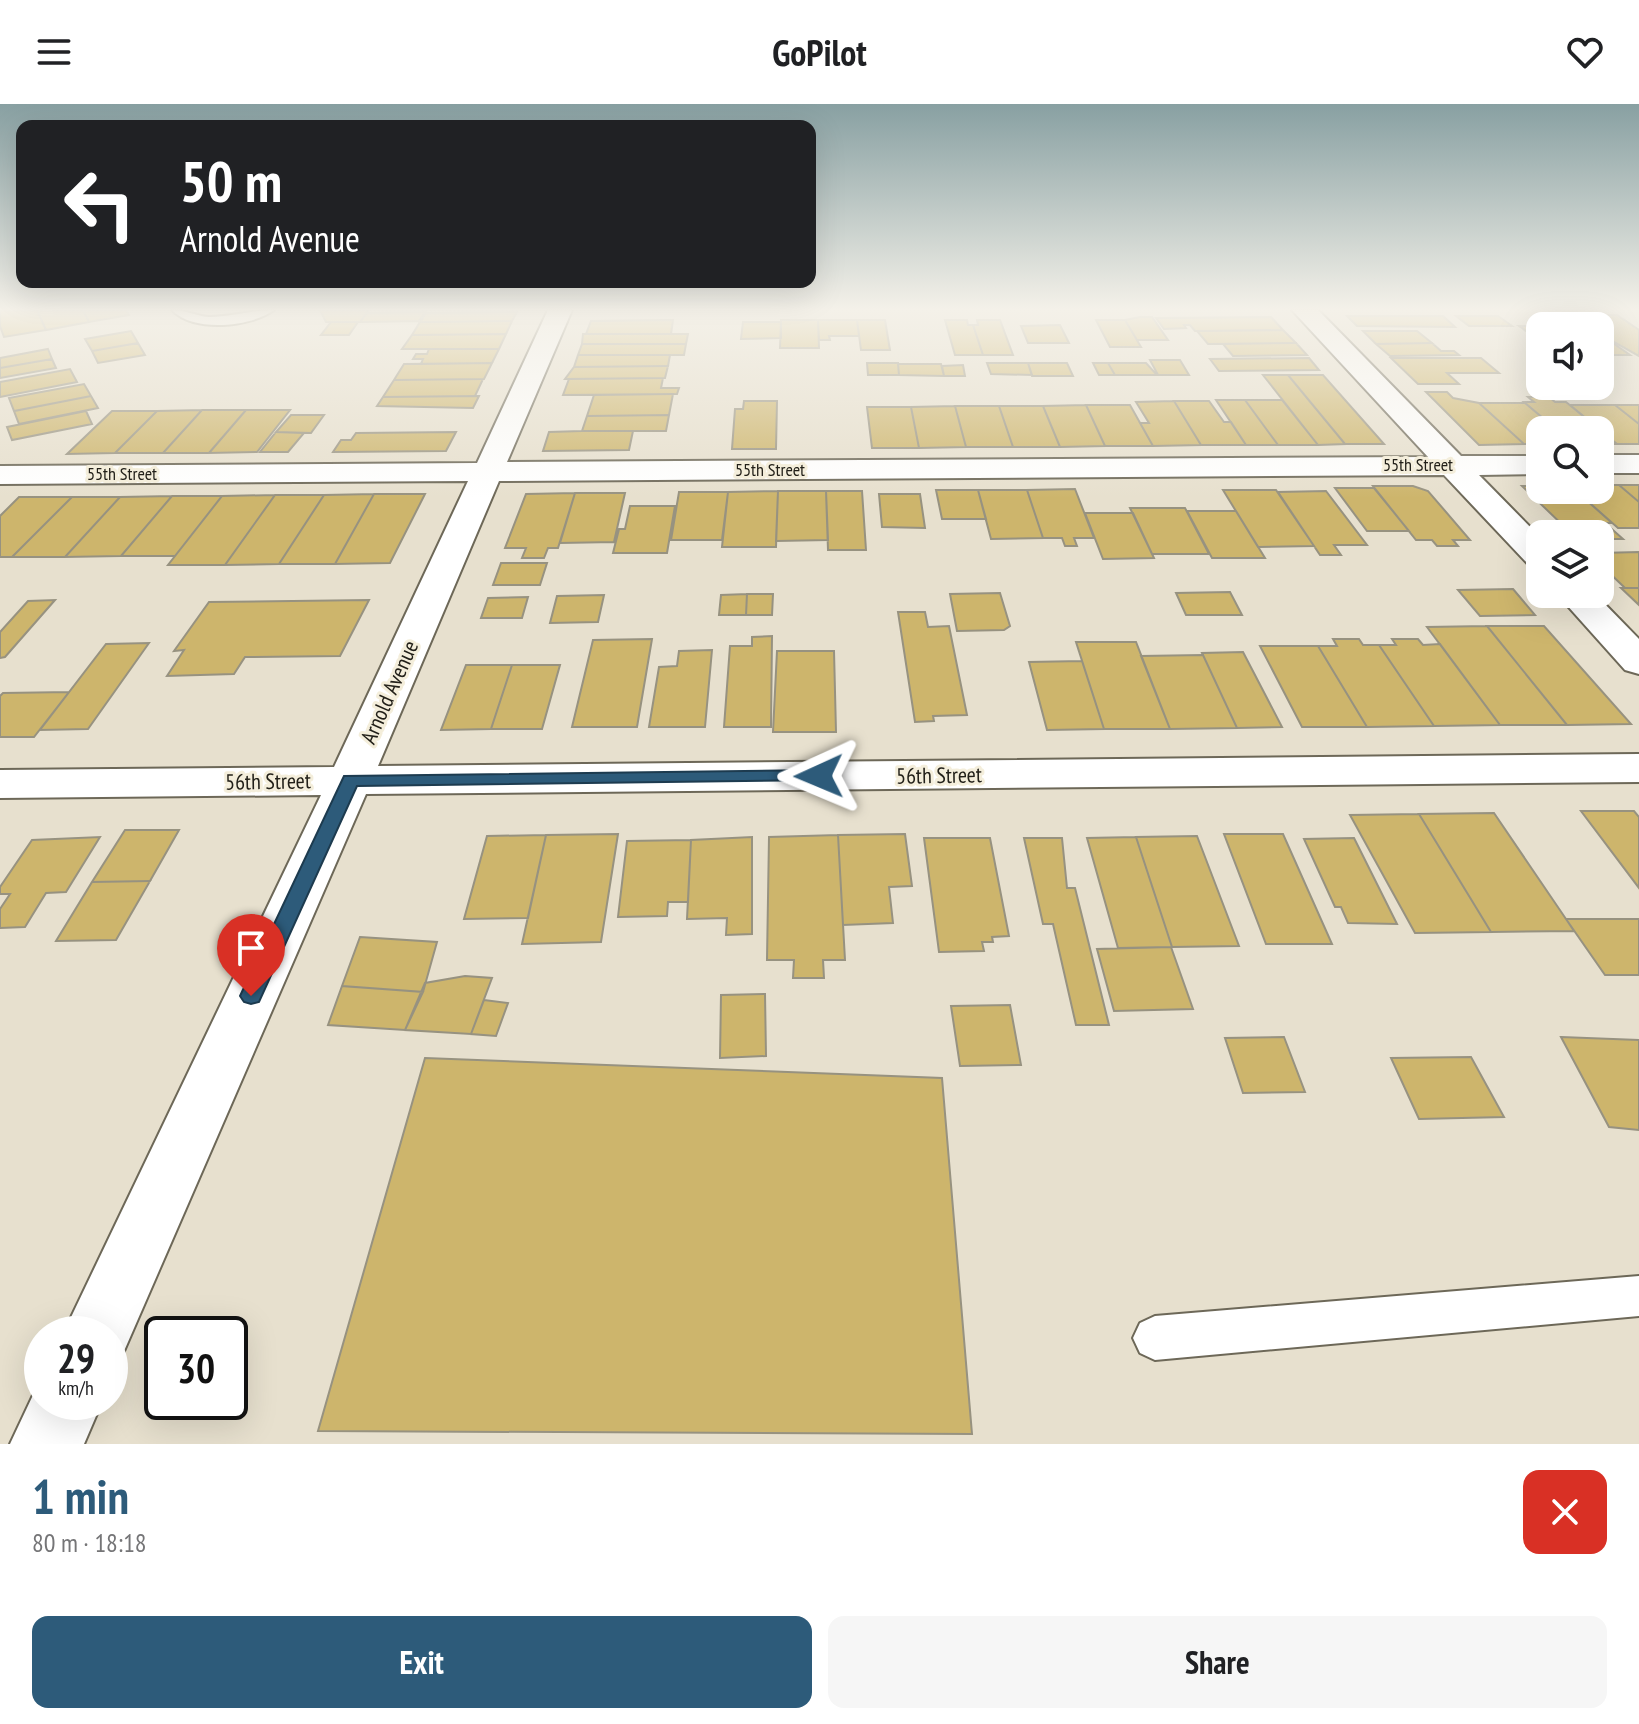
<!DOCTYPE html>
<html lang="en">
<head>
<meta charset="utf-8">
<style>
  body { margin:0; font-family:"PT Sans Narrow",sans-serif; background:#f6f6f6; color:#202124; height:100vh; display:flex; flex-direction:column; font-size:30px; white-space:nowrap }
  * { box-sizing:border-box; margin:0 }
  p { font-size:26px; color:#757577 }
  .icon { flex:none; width:44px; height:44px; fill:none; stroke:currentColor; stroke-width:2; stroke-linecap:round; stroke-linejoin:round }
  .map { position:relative; height:1340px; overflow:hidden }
  .side { display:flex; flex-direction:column; background:#fff; flex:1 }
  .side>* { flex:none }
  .hud { position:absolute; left:16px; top:16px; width:800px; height:168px; border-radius:16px; box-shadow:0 8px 32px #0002; background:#202124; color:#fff; overflow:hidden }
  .controls { position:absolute; left:1526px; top:208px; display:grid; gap:16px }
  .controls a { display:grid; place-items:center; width:88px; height:88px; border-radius:16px; background:#fff; box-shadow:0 8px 32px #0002; font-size:40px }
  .speed { position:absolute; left:24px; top:1212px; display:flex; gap:16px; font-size:40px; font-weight:700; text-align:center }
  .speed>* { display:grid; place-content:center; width:104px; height:104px; border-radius:50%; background:#fff; box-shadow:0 8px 32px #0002; line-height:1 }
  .speed small { font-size:20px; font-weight:400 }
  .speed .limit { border:4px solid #111; border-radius:12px; background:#fff; color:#111 }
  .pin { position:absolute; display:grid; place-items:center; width:68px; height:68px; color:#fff; margin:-82px -34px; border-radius:50% 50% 50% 0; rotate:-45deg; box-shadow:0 0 8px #0007 }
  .pin .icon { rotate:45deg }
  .me { position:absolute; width:88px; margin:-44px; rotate:269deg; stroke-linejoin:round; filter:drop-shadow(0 0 6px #0008) }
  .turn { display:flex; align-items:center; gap:28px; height:168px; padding:0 32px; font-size:36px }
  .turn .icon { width:104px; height:104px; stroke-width:2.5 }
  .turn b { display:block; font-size:56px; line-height:68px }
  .round { display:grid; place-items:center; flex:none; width:84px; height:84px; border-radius:16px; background:#f6f6f6 }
  .summary { display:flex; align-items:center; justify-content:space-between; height:136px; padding:0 32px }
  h1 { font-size:48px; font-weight:700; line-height:60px; color:#2d5b7a }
  .cta { display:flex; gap:16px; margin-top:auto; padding:16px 32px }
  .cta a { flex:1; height:92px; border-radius:16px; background:#2d5b7a; color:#fff; font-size:32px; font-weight:700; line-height:92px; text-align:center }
  .cta a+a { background:#f6f6f6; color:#202124 }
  header { display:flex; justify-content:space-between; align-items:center; height:104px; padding:0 32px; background:#fff; font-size:36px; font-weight:700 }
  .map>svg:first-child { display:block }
  .building { fill:#cdb56c; stroke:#979280; stroke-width:2 }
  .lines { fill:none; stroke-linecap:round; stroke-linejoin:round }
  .lane-casing { stroke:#6d6858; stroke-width:4 }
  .street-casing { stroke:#6d6858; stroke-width:4 }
  .lane { fill:#fff; fill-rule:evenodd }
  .street { fill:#fff; fill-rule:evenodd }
  .route { fill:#2d5b7a; stroke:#1d3b4f; stroke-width:2 }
  .labels { text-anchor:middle; stroke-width:6; stroke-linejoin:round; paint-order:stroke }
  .far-street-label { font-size:18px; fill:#222019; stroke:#f4eedb }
  .street-label { font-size:22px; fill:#222019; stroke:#f4eedb }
</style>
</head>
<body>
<header><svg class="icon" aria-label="menu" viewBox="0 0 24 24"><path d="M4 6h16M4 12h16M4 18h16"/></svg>GoPilot<svg class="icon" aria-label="heart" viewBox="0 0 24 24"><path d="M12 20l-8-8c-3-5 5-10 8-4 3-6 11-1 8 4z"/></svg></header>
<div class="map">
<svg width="1639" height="1340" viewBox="0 0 1639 1340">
  <rect width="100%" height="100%" fill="#e7e0ce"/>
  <path class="building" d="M0,206H37L46,226L4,233L0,222Z
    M37,206H83L89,218L46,226Z
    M83,206H126L129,211L89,218Z
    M320,206H369L360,218H326Z
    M425,208L419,217L360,218L367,209Z
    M517,208L512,217L420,218L426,209Z
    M1574,211H1617L1639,226V252L1600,230V222H1589Z
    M1347,212H1443L1455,223L1357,222Z
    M1456,212H1498L1512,222H1469Z
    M1538,212H1575L1589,222H1551Z
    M1140,213H1152L1168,236H1137L1125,216Z
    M1271,213L1283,226L1195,227L1190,221H1184L1186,224L1164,225L1156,214Z
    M673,216L671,230H586L591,217Z
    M781,216H818L819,244H780Z
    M818,216H857L859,232H829L830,236H819Z
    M857,216H885L890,246H861Z
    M945,216H967L968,221H973L983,251H955Z
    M977,216H1000L1013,251H983L973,221H978Z
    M1096,216H1125L1141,243H1110Z
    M512,217L506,230L412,231L420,218Z
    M331,218H358L349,231H321Z
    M743,218H781V234L741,235Z
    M1060,221L1069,239H1028L1021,222Z
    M1519,222H1540V238L1522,224Z
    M1283,226L1296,239L1208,240L1197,227Z
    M131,227L138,239L92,247L85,235Z
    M1363,227H1417L1432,239L1376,240Z
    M506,230L499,245H402L412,231Z
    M583,230H688L686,240H582Z
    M1600,230L1630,251H1600Z
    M138,239L145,251L98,259L92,247Z
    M1296,239L1307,251L1233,252L1223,240Z
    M1432,239L1441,247H1454L1459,251L1390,252L1376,240Z
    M582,240H686L684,251H578Z
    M48,245L52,255L0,264V254Z
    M429,245H499L492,259L421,260L423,255H413L416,250H427Z
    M578,251H670L668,262L574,263Z
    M1309,254L1319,266L1219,267L1210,255Z
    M1391,254H1481L1499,269H1447L1459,280H1418Z
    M52,255L56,264L0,274V264Z
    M1150,256H1180L1189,271H1158Z
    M492,259L484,275L394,276L404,260Z
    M867,259H898L899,271H868Z
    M987,259H1028L1032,271L991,270Z
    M1028,259H1067L1073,272H1032Z
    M1093,259H1108L1115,271H1099Z
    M1108,259H1146L1157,271H1115Z
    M898,260H941L944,272L899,271Z
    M963,261L965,272H944L942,262Z
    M668,262L665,274L565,275L574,263Z
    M70,265L77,278L0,293V278Z
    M1263,271H1288L1345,340L1318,341Z
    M1288,271H1323L1384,340H1345Z
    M663,274L661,284H679L677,290L563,291L569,275Z
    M483,275L475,292L383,293L394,276Z
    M84,280L91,292L14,307L9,294Z
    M1426,288H1447L1453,294L1479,299L1524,340L1479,341Z
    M673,290L669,311L587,312L594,291Z
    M91,292L98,304L19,320L14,307Z
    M479,292L473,304L377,302L383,293Z
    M1528,293H1549L1555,298H1566L1617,340H1600V326H1557L1524,298H1534Z
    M1216,296H1245L1278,341H1246Z
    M1245,296H1282L1318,341H1278Z
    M744,297H777L776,345H732L735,305H743Z
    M1174,297H1209L1224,318H1231L1246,341H1201Z
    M1174,297L1201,341L1153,342L1140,319H1149L1136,298Z
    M1479,299H1525L1557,326H1540V340H1524Z
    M1086,301H1130L1153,342H1105Z
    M1086,301L1105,342L1060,343L1043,302Z
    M1570,301H1615L1639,320V340H1617Z
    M1615,301H1639V320Z
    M955,302H999L1013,343H966Z
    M955,302L966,343L919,344L911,303Z
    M999,302H1043L1060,343H1013Z
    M867,303H911L919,344H872Z
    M202,306H246L209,349H163Z
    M202,306L163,349H115L157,307Z
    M246,306H290L257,348L209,349Z
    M86,307L92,320L12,336L7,323Z
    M112,307H157L115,349L67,350Z
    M291,311H324L311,329L276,328Z
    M669,311L666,327H582L587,312Z
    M582,327H633L629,346L543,347L549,328Z
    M276,328L304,329L288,348H260Z
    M456,328L446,347L333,348L341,336H351L356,329Z
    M1600,381H1619L1639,398V424H1618L1575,386H1600Z
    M1619,381H1639V398Z
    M1373,382H1413L1428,387L1470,436H1453L1458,442H1437L1432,436H1416Z
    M1522,382H1540V386H1575L1612,419H1605L1623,435H1600V430H1572Z
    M1335,384H1374L1409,427H1367Z
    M1075,385L1094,434H1074L1077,442H1065L1062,434H1043L1027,386Z
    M936,386H978L986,415H942Z
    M978,386H1027L1043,434L991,435Z
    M1223,386H1276L1314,442L1258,443Z
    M778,387H826L828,436L776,437Z
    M778,387L776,443H722L728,388Z
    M826,387H862L866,446H828Z
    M1326,387L1367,441H1334L1341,451H1320L1278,388Z
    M679,388H728L722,436H671Z
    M575,389H625L614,438L560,439Z
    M575,389L558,444H548L544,454H522L526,444H505L526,390Z
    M374,390H425L390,459L335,460Z
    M374,390L335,460H279L324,391Z
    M879,390H920L925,424L882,423Z
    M275,391H324L279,460L225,461Z
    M275,391L225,461H168L222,392Z
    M172,392H222L175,452H121Z
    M172,392L121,452L65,453L120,393Z
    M19,393H72L12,453H0V412Z
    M72,393H120L65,453H12Z
    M630,402H675L667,449H613L619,425H625Z
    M1130,404H1185L1209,450H1152Z
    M1187,407H1236L1265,454H1212Z
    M1085,409H1133L1154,454L1103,455Z
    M1639,448V484H1625L1600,460V449Z
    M501,459H547L540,481H493Z
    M1621,484H1639V501Z
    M1513,485L1535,511L1480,512L1458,486Z
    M1230,488L1242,511H1186L1176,489Z
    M1000,489L1010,522L1004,526L957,527L950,490Z
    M747,490H773L772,511H746Z
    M747,490L746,511H719L721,491Z
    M604,491L598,518L550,519L557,492Z
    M528,493L522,514H481L488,494Z
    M55,496L5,553L0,554V528L28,497Z
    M369,496L340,552L245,553L234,570L167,572L184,546L174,547L209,498Z
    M898,508H925L928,523L949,522L967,611L933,612L934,617L915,618Z
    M1487,522H1544L1631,620L1567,621Z
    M1487,522L1567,621H1500L1427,523Z
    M772,532L771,623H724L730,542H752V533Z
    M652,535L637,623H572L593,536Z
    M1333,535H1359L1363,541H1379L1434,622L1367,623L1318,542H1337Z
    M1392,535H1418L1423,541L1440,540L1500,621L1434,622L1379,541H1396Z
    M1076,538H1136L1170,625H1104Z
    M149,539L88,625L40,626L106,540Z
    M1260,542H1318L1367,623H1302Z
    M712,546L705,623H649L659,563L677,562L679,547Z
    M777,547H834L836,628H773Z
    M1243,548L1282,623L1237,624L1202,549Z
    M1203,551L1237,624L1170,625L1141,552Z
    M1082,557L1104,625L1047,626L1029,558Z
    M466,561H512L491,625L441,626Z
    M512,561H560L542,625H491Z
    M69,588L34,633H0V592L3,589Z
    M1581,707H1634L1639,713V784Z
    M1494,709L1566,815L1574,827L1491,828L1419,710Z
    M1419,710L1491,828L1415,829L1350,711Z
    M125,726H179L150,777L92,778Z
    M618,730L601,838L522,840L546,731Z
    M905,730L912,782L889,783L893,819L843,821L838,731Z
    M1224,730H1283L1332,840H1266Z
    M546,731L528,814L464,815L487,732Z
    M838,731L845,856H823L824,874H793L794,856H767L769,733Z
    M1197,732L1239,842L1172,843L1136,733Z
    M100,733L66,788L46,789L25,823L0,824V805L10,790H0V783L32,736Z
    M752,733V830L726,831L727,814L687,815L691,736Z
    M1136,733L1172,843H1171L1118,844L1087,734Z
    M924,734H990L1009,832L992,833L993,838H982L984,847L939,848Z
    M1024,734H1062L1067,784H1075L1109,921H1076L1053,820H1043Z
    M1354,734L1397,820L1348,819L1341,803H1335L1304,735Z
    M691,736L688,798H668L667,812L618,813L627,737Z
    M150,777L116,836L56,837L92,778Z
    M1566,815H1639V871H1605Z
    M360,833L437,838L423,888L342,882Z
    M1171,843L1193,905L1114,907L1097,845Z
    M465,872L492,874L471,930L405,926L425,879Z
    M342,882L423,888L405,926L328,921Z
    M765,890L766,952L720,954L721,891Z
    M484,896L508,899L496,932L471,930Z
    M1010,901L1021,961L960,962L951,902Z
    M1284,933L1305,988L1243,989L1225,934Z
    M1561,933L1639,936V1026L1609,1023Z
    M1471,953L1504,1013L1419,1015L1391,954Z
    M425,954L942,974L972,1330L318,1327Z"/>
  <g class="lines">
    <g class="lane-casing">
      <path id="lane" d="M172,206C186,206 196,212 209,213C231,213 252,206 274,206C251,223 193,229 172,206Z
        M1639,1172V1212L1155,1256L1140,1249L1133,1234L1140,1219L1155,1212Z"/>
    </g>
    <g class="street-casing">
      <path id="street" d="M548,206H572L507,358L1428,353L1292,206H1318L1461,352H1540V370L1479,371L1540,433V463L1528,460L1444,371L499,377L378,662L1639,650V678L366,690L121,1254L110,1258V1230H63L321,691L0,694V666L334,663L468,377L0,380V362L477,359Z
        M1600,351H1639V369H1600Z
        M1557,490H1595L1639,535V570L1625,566Z
        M42,1272V1298H102L84,1340H10Z"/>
    </g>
    <use href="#lane" class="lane"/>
    <use href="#street" class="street"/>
  </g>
  <linearGradient id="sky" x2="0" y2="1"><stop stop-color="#88a0a2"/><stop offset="0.52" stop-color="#f4f1e9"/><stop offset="1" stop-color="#f4f1e9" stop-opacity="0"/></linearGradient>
  <rect width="1639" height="394" fill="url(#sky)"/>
  <path class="route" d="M819,666L829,672L826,676L357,682L259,898L251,900L244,898L240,892L344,672Z"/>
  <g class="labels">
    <g class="far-street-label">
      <text x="1418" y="367">55th Street</text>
      <text x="770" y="372">55th Street</text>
      <text x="122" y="376">55th Street</text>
    </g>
    <g class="street-label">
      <text transform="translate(389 588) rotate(-66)" y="8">Arnold Avenue</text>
      <text transform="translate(939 671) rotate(-1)" y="8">56th Street</text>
      <text transform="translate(268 677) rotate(-1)" y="8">56th Street</text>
    </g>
  </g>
</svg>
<div class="controls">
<a><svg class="icon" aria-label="sound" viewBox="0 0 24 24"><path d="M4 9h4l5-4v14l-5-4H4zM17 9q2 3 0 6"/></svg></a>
<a><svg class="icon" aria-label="search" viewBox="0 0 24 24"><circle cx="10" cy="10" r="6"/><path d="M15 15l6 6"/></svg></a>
<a><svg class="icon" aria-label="layers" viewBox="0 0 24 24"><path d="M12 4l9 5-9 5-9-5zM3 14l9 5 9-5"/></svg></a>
</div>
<div class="speed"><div>29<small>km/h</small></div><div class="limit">30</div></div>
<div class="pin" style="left:251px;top:892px;background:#d93025"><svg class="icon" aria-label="arrive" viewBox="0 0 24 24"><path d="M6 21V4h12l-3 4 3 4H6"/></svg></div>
<svg class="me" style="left:819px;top:672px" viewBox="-20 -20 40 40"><path d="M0-17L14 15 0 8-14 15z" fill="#2d5b7a" stroke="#fff" stroke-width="4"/></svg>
<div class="hud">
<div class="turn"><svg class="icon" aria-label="left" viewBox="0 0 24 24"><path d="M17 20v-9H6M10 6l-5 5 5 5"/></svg><div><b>50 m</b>Arnold Avenue</div></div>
</div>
</div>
<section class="side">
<div class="summary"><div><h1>1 min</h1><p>80 m · 18:18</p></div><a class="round" style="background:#d93025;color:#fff"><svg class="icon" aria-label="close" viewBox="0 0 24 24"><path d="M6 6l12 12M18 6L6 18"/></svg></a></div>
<div class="cta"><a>Exit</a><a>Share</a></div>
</section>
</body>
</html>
